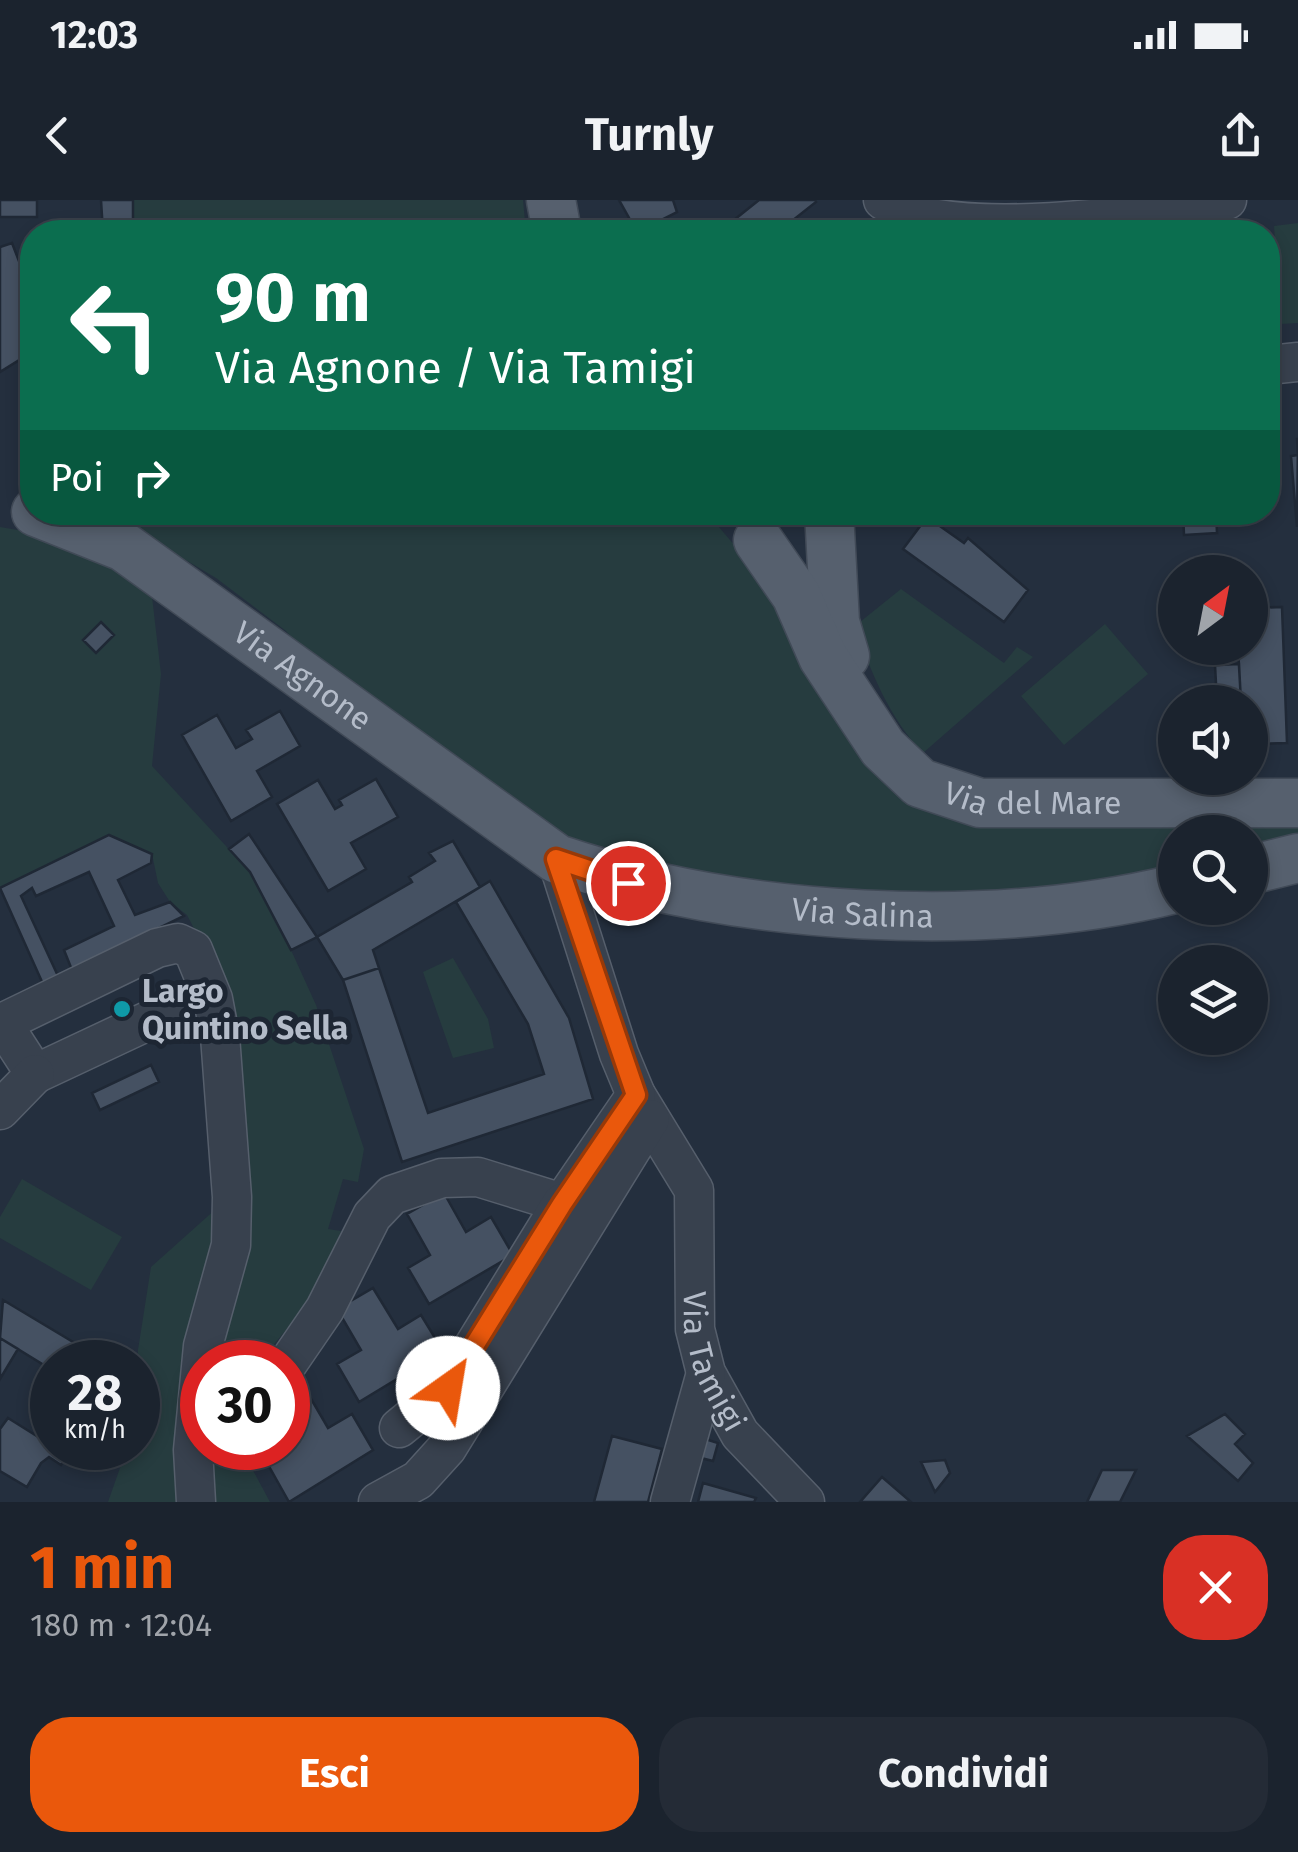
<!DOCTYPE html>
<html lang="it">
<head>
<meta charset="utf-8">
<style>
  body { margin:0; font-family:"Fira Sans",sans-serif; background:#242b36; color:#f1f3f6; height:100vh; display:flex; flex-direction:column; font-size:38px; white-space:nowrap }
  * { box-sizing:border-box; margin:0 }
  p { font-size:32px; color:#a0a4aa }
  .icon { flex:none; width:55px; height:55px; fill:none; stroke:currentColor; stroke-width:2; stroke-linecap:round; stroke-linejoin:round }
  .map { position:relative; height:1302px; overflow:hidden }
  .sheet { display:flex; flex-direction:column; background:#1b232e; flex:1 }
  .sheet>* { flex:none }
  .banner { position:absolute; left:20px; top:20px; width:1260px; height:305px; border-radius:40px; box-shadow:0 5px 15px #0003,0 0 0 2px #39404a; background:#0b6e4f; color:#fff; overflow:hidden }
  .needle { width:65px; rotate:32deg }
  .controls { position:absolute; left:1158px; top:355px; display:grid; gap:20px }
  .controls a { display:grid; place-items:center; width:110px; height:110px; border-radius:50%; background:#1b232e; box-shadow:0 5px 15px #0003,0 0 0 2px #39404a; font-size:50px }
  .speed { position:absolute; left:30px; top:1140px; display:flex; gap:20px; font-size:50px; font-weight:700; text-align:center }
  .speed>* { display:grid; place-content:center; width:130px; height:130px; border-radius:50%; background:#1b232e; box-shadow:0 5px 15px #0003,0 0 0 2px #39404a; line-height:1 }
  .speed small { font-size:25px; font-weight:400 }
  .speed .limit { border:15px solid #d22; background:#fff; color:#111 }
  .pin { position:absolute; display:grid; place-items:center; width:85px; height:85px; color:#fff; margin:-42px; border:5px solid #fff; border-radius:50%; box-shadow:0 2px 10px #0007 }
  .me { position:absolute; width:110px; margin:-55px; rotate:32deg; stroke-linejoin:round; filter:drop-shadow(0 0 8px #0008) }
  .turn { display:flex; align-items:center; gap:35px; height:210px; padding:0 30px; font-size:45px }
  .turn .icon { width:130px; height:130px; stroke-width:2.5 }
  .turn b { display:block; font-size:70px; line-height:85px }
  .then { display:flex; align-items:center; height:95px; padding:0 30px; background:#0003; gap:20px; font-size:38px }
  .round { display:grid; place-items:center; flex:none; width:105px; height:105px; border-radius:40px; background:#242b36 }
  .summary { display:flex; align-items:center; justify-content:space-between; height:170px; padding:0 30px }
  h1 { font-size:60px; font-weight:700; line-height:75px; color:#ea580c }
  .cta { display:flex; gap:20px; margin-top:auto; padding:20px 30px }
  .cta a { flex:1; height:115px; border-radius:40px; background:#ea580c; color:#fff; font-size:40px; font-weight:700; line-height:115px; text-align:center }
  .cta a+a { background:#242b36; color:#f1f3f6 }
  .status { display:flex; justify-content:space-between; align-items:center; height:70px; padding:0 50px; background:#1b232e; direction:ltr }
  .status svg { height:28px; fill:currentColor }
  header { display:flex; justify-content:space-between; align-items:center; height:130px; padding:0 30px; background:#1b232e; font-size:45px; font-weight:700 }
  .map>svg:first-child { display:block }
  .green { fill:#263c3f }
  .building { fill:#455162; stroke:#1f2835; stroke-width:2.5 }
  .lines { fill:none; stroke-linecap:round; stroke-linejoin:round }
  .minor-casing { stroke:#565f6c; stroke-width:41 }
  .major-casing { stroke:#414a57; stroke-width:51 }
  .minor { stroke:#38414e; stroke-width:38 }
  .major { stroke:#56606e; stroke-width:48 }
  .route-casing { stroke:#983908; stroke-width:25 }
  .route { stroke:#ea580c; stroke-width:18 }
  .culture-dot { fill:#0f9aa8; stroke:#1d2633; stroke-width:4 }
  .labels { text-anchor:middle; stroke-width:10; stroke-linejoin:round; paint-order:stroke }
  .street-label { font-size:32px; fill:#b4bcc9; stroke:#1d2633 }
  .poi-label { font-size:32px; font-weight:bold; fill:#b4bcc9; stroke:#1d2633; text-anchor:start }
</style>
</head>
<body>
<div class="status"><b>12:03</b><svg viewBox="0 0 49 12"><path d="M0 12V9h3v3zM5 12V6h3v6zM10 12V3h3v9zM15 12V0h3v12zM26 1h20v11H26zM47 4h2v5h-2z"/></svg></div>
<header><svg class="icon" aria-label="back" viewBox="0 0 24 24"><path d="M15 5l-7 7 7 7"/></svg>Turnly<svg class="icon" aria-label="share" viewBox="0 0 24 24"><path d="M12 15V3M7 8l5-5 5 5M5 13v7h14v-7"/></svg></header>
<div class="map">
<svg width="1298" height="1302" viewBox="0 0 1298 1302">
  <rect width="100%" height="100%" fill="#242f3e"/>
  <path class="green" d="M133,0H523L526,32H144V20L133,19Z
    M1298,23V123L1281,124L1274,26Z
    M95,313H707L793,414L888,582L1298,621V644L1250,656V632H1175V676L1022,694L805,695L581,653L323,473L286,431L216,378L122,322Z
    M0,327L53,336L151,388L161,474L152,566L250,672L291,750L316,805L364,949L358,982L343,979L328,1029L341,1031L319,1091L259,1162H207L228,794L187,715L170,702L158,683L152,654L109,635L0,688Z
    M901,389L1004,463L1017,447L1033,457L923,553C890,519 870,471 855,426Z
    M1105,424L1148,474L1064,545L1021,496Z
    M453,758L488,819L494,848L453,858L423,772Z
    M22,979L122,1037L91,1090L0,1038V1017Z
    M217,1008L182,1302H108L127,1248H138V1150L151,1067Z
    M202,1248H241L270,1302H206Z"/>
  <path class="building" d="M0,0H37V17H0Z
    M101,0H133V19L144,20V32H103Z
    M619,0H673L677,12L637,32Z
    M759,0H815L816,2L778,32H744L734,20Z
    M12,43L32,95V152L0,172V47Z
    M1297,239H1298L1297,327L1291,256L1298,255Z
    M1014,312H1057L1016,321Z
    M1183,312H1216L1217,333L1184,335Z
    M927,317L964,343L968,338L1028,390L1004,422L903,349Z
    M1282,407L1287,543L1250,544V502H1241L1238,448H1250V408Z
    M101,422L114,435L96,453L83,440Z
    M1239,464L1241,502H1217L1215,465Z
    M280,511L300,546L257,571L272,597L231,621L182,535L217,515L236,548L252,539L246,530Z
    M376,579L398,617L351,643L366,669L328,691L277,604L318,580L335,609L342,605L339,600Z
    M249,634L317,737L291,750L250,672L229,649Z
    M109,635L152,654L151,663L118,680L135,715L170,702L184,716L72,770L64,750L114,726L89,672L36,696L32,688L21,696L58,776L43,784L0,688Z
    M453,641L480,687L373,750L379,768L343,780L317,737L412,682L409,677L435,661L429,653Z
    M490,681L569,818L593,899L402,962L343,780L379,768L428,913L544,874L528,824L456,702Z
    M151,865L159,882L100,910L92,893Z
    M444,993L466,1032L491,1017L513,1055L429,1104L408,1068L430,1055L407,1014Z
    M373,1088L398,1129L421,1115L443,1151L359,1202L337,1164L361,1150L337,1109Z
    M3,1100L88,1151L81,1162H52V1170L0,1138Z
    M0,1138L18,1149L0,1179Z
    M303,1185L328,1228L352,1214L373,1250L289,1302L266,1261L289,1248L288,1194Z
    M1225,1214L1245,1234L1235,1244L1253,1263L1238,1281L1187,1236Z
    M8,1218L67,1255L61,1265L49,1257L41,1263L27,1287L0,1271V1229Z
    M612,1236L662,1249L648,1302H594Z
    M702,1238L718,1243L713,1261L697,1257Z
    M945,1260L950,1273L935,1292L921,1262Z
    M1102,1270H1136L1120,1302H1087Z
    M882,1277L911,1302H860Z
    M703,1283L756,1298L754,1302H698Z"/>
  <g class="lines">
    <g class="minor-casing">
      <g id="minor">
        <path d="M883,0C949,45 1148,14 1227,0"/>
        <path d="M1268,165L1298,162"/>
        <path id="s1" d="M557,659L619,854L636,895L694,990L695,1129L706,1173L740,1234L805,1302"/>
        <path d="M167,812L35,874L2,823L157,748L178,743L193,750L213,799L220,836L232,997L231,1045L203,1146L193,1250L196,1302"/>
        <path d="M0,910L35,874"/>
        <path d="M288,1163L325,1109L372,1016L392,995L442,978L478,977L562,1003L636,895"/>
        <path d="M399,1228L448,1188L562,1003"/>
        <path d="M378,1302L418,1280L447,1248L650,919"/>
        <path d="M670,1302L706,1173"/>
      </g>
    </g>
    <g class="major-casing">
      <g id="major">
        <path d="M551,0L557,32"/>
        <path id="s2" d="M36,312L124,347L557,659C740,721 986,735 1175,689"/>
        <path d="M829,312L835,422L845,456"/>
        <path id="s3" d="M758,340L796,395L823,457L883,548L920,583L980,603H1298"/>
        <path d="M1250,670L1298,658"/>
      </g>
    </g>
    <use href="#minor" class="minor"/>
    <use href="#major" class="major"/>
  </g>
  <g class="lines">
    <g class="route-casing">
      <path id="route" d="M448,1188L562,1004L636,895L556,659L628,683"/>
    </g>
    <use href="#route" class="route"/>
  </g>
  <circle class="culture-dot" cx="122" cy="809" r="10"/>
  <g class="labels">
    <g class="street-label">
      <text dy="11" stroke="none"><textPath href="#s2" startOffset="315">Via Agnone</textPath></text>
      <text dy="11" stroke="none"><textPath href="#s3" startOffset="410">Via del Mare</textPath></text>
      <text dy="11" stroke="none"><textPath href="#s2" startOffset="940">Via Salina</textPath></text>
      <text dy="11" stroke="none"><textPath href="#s1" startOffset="535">Via Tamigi</textPath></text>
    </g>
    <g class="poi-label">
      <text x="142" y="802">Largo<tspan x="142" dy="37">Quintino Sella</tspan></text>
    </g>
  </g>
</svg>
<div class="controls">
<a><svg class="needle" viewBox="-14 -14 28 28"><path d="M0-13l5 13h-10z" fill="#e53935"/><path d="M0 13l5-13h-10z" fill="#a0a4aa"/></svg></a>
<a><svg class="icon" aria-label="sound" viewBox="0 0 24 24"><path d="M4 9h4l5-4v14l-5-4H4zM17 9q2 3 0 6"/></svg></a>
<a><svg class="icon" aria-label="search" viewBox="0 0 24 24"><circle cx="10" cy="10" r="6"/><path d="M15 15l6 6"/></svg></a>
<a><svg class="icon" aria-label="layers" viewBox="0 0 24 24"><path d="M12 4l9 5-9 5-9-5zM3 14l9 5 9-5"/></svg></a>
</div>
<div class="speed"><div>28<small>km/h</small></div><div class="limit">30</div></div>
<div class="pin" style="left:628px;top:683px;background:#d93025"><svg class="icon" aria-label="arrive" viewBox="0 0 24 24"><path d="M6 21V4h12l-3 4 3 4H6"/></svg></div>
<svg class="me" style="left:448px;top:1188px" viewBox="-20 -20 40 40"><circle r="19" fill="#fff"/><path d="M0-13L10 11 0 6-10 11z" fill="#ea580c"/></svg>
<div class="banner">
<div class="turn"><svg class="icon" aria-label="left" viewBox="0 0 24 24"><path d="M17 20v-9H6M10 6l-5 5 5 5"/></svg><div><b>90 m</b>Via Agnone / Via Tamigi</div></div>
<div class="then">Poi<svg class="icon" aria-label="right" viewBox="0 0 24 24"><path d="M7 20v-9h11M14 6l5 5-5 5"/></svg></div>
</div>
</div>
<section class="sheet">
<div class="summary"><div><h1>1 min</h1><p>180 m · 12:04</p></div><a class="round" style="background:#d93025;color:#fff"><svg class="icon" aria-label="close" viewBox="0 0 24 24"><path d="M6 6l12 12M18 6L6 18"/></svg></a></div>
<div class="cta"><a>Esci</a><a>Condividi</a></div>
</section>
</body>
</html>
